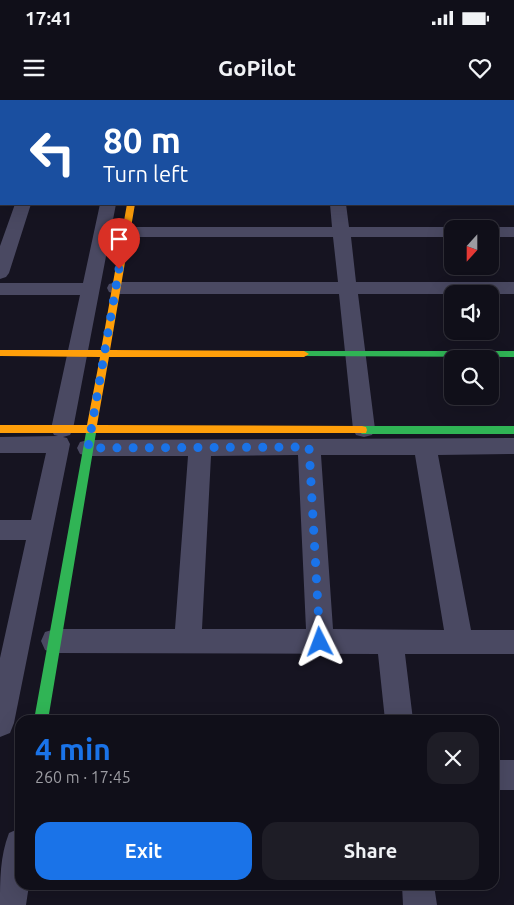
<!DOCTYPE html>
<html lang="en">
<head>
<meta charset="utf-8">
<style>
  body { margin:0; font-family:Ubuntu,sans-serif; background:#1e1d26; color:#f1f3f6; height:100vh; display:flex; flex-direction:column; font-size:19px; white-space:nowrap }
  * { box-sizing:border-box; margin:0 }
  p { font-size:16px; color:#9c9ca2 }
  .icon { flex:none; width:28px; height:28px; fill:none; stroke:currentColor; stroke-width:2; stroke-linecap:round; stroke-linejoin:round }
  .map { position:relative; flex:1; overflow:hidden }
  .panel { position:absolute; left:15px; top:615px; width:484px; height:175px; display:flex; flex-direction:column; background:#100f19; border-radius:15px; box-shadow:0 5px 20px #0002,0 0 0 1px #302f38 }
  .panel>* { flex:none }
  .hud { position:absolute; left:0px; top:0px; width:515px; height:105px; box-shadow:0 5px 20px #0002,0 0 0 1px #302f38; background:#1a4fa0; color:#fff; overflow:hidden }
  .needle { width:32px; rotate:201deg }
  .fabs { position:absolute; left:444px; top:120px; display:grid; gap:10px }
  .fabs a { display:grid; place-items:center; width:55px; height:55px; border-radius:10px; background:#100f19; box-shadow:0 5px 20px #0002,0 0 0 1px #302f38; font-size:25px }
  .pin { position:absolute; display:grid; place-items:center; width:42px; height:42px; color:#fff; margin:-51px -21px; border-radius:50% 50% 50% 0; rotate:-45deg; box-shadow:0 0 5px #0007 }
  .pin .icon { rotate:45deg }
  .me { position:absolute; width:55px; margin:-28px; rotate:357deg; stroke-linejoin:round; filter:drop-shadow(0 0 4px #0008) }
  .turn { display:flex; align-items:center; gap:18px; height:105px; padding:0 20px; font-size:22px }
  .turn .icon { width:65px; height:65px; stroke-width:2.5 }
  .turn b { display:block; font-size:35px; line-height:42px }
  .round { display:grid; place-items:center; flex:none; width:52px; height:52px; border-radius:15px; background:#1e1d26 }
  .head { display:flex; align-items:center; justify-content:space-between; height:85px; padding:0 20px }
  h1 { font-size:30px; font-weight:600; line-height:38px; color:#1a73e8 }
  .action { display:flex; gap:10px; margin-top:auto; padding:10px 20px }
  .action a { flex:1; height:58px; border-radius:15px; background:#1a73e8; color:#fff; font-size:20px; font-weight:600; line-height:58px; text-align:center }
  .action a+a { background:#1e1d26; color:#f1f3f6 }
  .status { display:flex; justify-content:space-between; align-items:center; height:35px; padding:0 25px; background:#100f19; direction:ltr }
  .status svg { height:14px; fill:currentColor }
  header { display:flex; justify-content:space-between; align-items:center; height:65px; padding:0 20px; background:#100f19; font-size:22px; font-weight:600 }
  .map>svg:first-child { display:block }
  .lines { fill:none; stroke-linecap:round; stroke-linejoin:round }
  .street { fill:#4a4962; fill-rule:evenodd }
  .fast { fill:#30b455; fill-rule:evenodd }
  .slow { fill:#ff9f0a; fill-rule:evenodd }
  .route { stroke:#1a73e8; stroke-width:9; stroke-dasharray:0 16.2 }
</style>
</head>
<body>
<div class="status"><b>17:41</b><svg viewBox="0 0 49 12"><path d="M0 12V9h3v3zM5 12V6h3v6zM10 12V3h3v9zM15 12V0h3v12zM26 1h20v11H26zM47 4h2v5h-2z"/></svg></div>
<header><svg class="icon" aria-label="menu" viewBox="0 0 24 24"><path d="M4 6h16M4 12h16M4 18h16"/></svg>GoPilot<svg class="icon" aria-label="heart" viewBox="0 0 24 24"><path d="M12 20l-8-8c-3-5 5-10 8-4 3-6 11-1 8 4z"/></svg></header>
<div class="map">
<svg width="514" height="805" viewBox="0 0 514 805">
  <rect width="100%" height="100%" fill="#161421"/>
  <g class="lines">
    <path class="street" d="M0,11H1V19H0Z
      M0,48H1V58H0Z
      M15,104H31L9,173L6,177L0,179V146Z
      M100,104H116L73,329L70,335L63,337L67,338L70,344L14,623L10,633L0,637V558L26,440H0V420H31L46,353H0V337L58,336L54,335L51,329L80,195H0V183H83Z
      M330,104H346L349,127H452L458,129H452V137H351L356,182H514V194H358L375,329L372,335L364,337L356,335L353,329L339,194H116L109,192L107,188L109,184L116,182H338L333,137H126L120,136L117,132L120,128L126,127H332Z
      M490,127H514V137H490V129H484Z
      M514,338V354L438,355L471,530H514V554H405L413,620H385L378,554L55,553L45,550L41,541L45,532L55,529H175L188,356H88L80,354L77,348L80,342L88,340ZM298,355L306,529H202L211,356ZM321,355H415L444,530L333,529Z
      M494,660H514V690H494Z
      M20,728V785H29L26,805H0C0,780 0,756 9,733Z
      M402,785H434L437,805H403Z"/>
    <path class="fast" d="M304,251H514V257L301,256V252Z
      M92,323L97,327L48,620H34L87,327Z
      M362,326H514V334H362L357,330Z"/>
    <path class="slow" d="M127,104H135L110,250L304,251L309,254L304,257H109L97,325L362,326L366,327L367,330L366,333H0V325H87L100,257L0,256V250H101Z"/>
  </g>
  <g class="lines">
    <path class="route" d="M119,169L88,348L309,347L320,542"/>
  </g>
</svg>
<div class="fabs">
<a><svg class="needle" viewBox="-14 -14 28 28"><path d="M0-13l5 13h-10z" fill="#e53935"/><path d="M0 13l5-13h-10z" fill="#9c9ca2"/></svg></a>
<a><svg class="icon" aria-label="sound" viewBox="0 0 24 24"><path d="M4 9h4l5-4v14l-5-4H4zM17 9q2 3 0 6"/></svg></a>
<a><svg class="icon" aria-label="search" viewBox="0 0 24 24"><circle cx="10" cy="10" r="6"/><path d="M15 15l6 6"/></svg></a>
</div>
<div class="pin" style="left:119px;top:169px;background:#d93025"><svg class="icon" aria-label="arrive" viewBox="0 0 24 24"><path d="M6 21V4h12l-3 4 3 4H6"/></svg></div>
<svg class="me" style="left:320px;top:542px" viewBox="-20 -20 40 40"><path d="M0-17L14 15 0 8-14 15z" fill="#1a73e8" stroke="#fff" stroke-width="4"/></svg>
<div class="hud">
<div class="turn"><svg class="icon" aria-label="left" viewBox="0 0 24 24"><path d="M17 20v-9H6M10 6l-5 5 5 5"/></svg><div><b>80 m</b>Turn left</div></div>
</div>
<section class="panel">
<div class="head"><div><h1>4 min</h1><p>260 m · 17:45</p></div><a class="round"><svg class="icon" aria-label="close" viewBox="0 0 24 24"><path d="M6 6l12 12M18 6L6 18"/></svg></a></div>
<div class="action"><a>Exit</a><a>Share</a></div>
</section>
</div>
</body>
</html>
